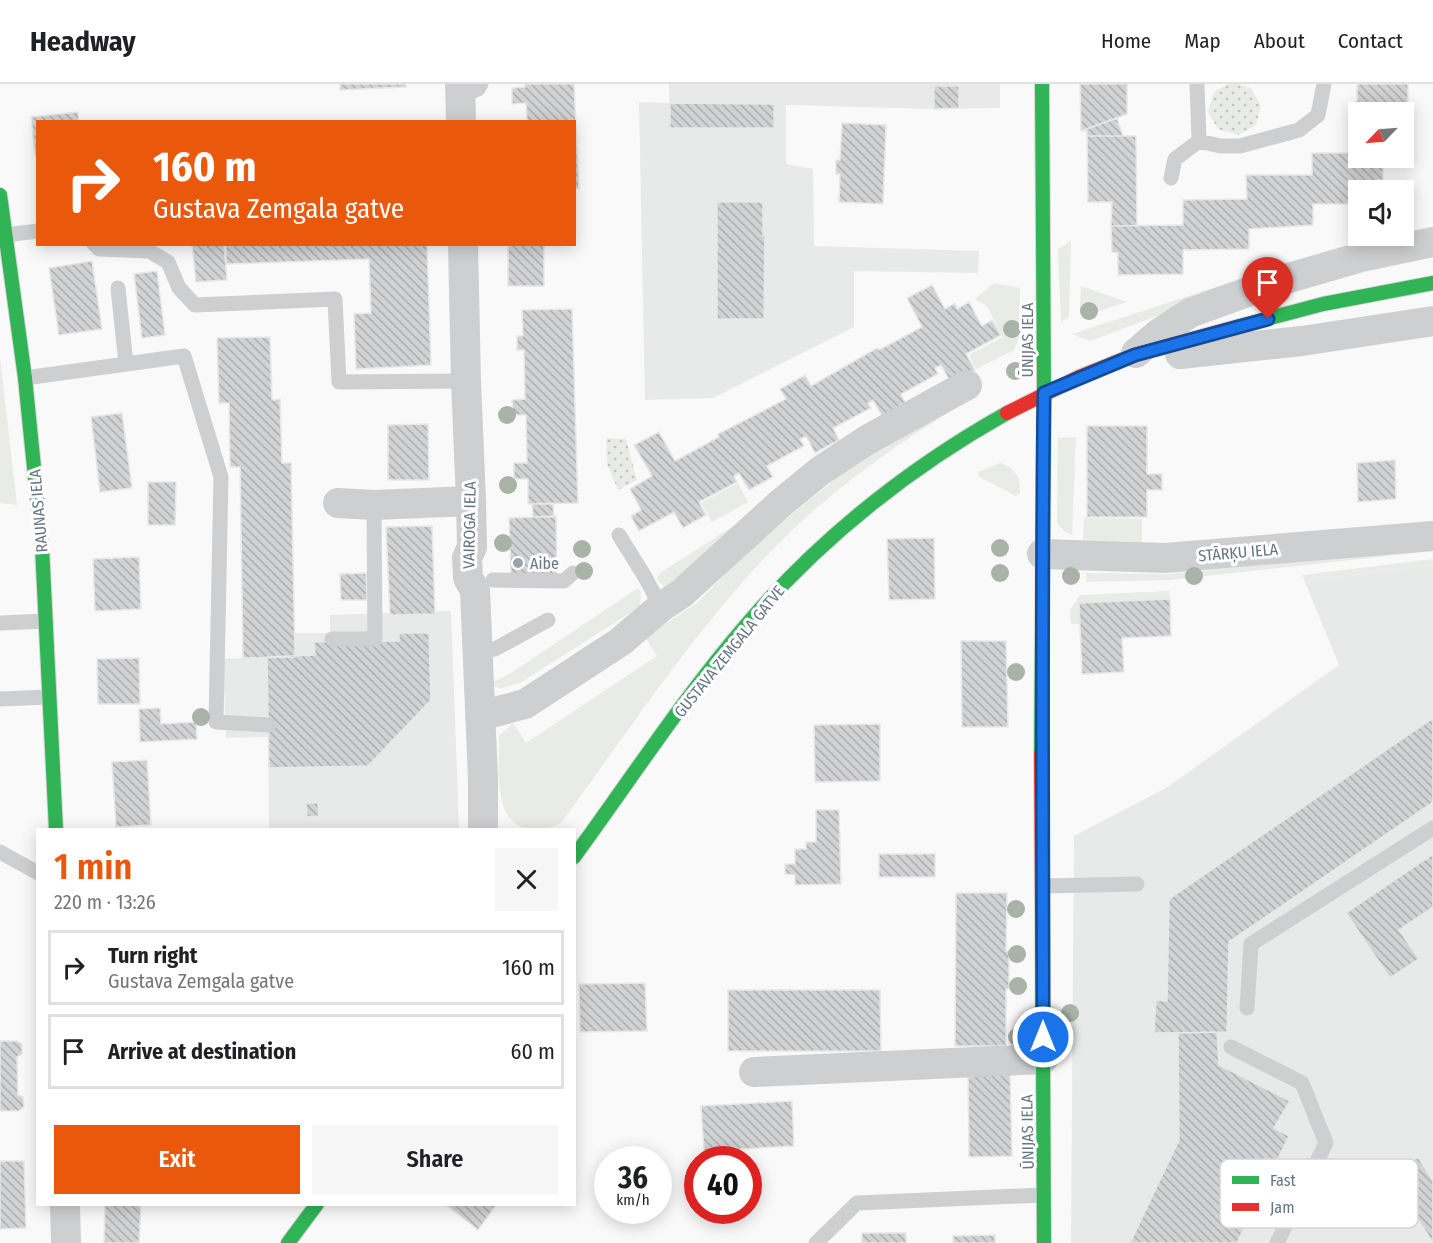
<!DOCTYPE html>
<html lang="en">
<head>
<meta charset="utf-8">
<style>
  body { margin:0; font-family:"Fira Sans Condensed",sans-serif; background:#f6f6f6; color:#202124; height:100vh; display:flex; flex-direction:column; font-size:22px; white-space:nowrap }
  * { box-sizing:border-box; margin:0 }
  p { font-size:20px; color:#757577 }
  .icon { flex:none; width:33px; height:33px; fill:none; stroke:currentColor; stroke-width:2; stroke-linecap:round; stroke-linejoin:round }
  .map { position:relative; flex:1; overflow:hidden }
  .panel { position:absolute; left:36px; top:744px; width:540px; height:378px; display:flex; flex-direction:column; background:#fff; border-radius:0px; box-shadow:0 3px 15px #0003 }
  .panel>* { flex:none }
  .guide { position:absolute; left:36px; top:36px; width:540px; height:126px; border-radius:0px; box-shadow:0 3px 15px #0003; background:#ea580c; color:#fff; overflow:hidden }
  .needle { width:39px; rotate:245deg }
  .fabs { position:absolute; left:1348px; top:18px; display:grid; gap:12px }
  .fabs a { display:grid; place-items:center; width:66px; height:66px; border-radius:0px; background:#fff; box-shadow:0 3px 15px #0003; font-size:30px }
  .speed { position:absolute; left:594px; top:1062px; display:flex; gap:12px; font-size:30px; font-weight:700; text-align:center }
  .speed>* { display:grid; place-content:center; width:78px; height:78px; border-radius:50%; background:#fff; box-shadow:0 3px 15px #0003; line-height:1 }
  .speed small { font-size:15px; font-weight:400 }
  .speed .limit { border:9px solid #d22; background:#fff; color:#111 }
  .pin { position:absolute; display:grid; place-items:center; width:51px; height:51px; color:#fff; margin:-62px -26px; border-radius:50% 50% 50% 0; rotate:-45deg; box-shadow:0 0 6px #0007 }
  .pin .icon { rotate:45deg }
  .me { position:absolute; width:66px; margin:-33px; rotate:0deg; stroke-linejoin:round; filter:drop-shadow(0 0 4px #0008) }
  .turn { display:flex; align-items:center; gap:21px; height:126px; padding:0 18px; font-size:27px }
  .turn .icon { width:78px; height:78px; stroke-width:2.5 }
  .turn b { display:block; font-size:42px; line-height:51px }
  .round { display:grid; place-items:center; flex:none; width:63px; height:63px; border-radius:0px; background:#f6f6f6 }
  .overview { display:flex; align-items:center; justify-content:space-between; height:102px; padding:0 18px }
  h1 { font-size:36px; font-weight:600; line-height:45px; color:#ea580c }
  .button { display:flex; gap:12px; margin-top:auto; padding:12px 18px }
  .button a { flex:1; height:69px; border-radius:0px; background:#ea580c; color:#fff; font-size:24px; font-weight:600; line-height:69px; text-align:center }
  .button a+a { background:#f6f6f6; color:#202124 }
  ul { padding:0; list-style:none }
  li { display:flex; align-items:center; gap:18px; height:75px; margin:0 12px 9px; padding:0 6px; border:3px solid #e0e0e0; border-radius:0px }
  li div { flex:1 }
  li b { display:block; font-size:22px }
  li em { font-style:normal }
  header { display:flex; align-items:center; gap:36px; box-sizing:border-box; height:84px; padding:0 30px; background:#fff; border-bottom:2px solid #e0e0e0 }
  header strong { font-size:28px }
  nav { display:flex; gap:33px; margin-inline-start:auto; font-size:21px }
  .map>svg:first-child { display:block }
  .built { fill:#e8e9e9 }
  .green { fill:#e8ebe6 }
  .park { fill:url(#park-dots) }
  .building { fill:url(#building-back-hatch); stroke:#e8e8e8; stroke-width:1.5 }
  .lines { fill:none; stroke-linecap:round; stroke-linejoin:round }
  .fast-casing { stroke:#d5d6d7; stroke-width:16 }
  .jam-casing { stroke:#d5d6d7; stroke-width:16 }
  .lane { stroke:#cecfd0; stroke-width:15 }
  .street { stroke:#cecfd0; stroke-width:30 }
  .fast { stroke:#30b455; stroke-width:14 }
  .jam { stroke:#e5322d; stroke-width:14 }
  .tree { fill:#a9b3a7 }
  .route-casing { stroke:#114b97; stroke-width:15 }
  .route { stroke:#1a73e8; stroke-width:10 }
  .poi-dot { fill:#99a4ac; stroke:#fff; stroke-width:2 }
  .labels { text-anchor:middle; stroke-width:6; stroke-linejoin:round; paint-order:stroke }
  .street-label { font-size:16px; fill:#657683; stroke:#fff }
  .poi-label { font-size:16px; fill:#657683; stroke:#fff; text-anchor:start }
  .key { fill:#fff; stroke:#d1d6da; stroke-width:1.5 }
  .key-label { font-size:16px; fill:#657683 }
</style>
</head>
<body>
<header>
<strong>Headway</strong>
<nav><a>Home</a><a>Map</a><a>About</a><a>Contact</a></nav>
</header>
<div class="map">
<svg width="1433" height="1159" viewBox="0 0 1433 1159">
  <defs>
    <pattern id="park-dots" width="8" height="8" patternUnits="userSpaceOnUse" patternTransform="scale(1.5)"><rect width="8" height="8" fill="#e8ebe6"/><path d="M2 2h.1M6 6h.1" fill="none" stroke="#c0c3c0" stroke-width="1.8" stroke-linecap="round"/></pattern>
    <pattern id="building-back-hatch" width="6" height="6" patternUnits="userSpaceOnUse" patternTransform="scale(1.5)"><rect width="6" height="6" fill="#d0d2d3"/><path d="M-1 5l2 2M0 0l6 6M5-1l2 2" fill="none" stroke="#acafb1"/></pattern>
  </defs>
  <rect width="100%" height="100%" fill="#f9f9f9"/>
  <path class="built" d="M669,0H1000V24L934,25L786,21V80L813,85L814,162L979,167L978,189L854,187V243L713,314L645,316L639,18L669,19Z
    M1433,481V1159H1071L1074,752L1166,704L1339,581L1305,498Z
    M451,527L459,745H269L268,653L226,654L223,575L243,574L294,549H330V531Z"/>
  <path class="green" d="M1071,157L1069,233L1061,238L1058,165Z
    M1240,195L1245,199L1090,257L1072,250Z
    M994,199L1020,204L1019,253L1014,266L976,285L969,271L1003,253L987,222L975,215Z
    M1081,202L1127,218L1094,229L1080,224Z
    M0,273L17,421L0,419Z
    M969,316C901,357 833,404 777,461C695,545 630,645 561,739C551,744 546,745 534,745C490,745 500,682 499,652L513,639L526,659L657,572L645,553L697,519L753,462L850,383L892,356Z
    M1076,353L1072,451L1064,447L1057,439L1058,354Z
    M1000,379C1015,384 1021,393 1020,409L1016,412L978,392V388Z
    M738,399L748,418L712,438L701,419Z
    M746,434L672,501L664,503L657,495L660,489Z
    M1084,434L1142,435V458L1083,456Z
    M1433,463V467L1170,496L1086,498V489L1168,490Z
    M1433,475V481L1305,498L1303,491Z
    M638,504L641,508L640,521L630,529L520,599L502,604L495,603L493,598L511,589Z
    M1169,507L1170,515L1079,519L1080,540H1071L1070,526L1080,511Z"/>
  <path class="park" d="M1228,0H1238L1251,4L1261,22L1256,41L1238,51L1218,45L1208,28L1214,8Z
    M606,354L626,355L637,396L618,406L607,380Z"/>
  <path class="building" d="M340,0H406V3L340,6Z
    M525,0H574L579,105H574V38H527L526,19L512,20V4L525,3Z
    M1080,0H1127V30L1081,47Z
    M1357,0H1408V45H1404V28H1359V45H1357Z
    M934,2H959V24L934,25Z
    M670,19L774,20V44H670Z
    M78,28L79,38H38V72H35L31,33Z
    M1117,34L1123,52H1087V47H1081Z
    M842,39L886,41L883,120L839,118L840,90H836V76H840Z
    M1087,52H1136L1137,142H1111L1112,118H1088Z
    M1312,69H1359V74H1383V96H1378L1379,106H1359V120H1313V141L1249,145V165L1183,166V190L1118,191V169L1112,168L1111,142L1183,141V116L1247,115L1246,91H1312Z
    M717,118H763V152H765L764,235H717Z
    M192,160H224L227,196L196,198Z
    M226,160H427L431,281L356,285L354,230L371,229L369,175L226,180Z
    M508,160H544V202H508Z
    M92,177L102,245L59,251L49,184Z
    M157,187L165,251L142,254L134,190Z
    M932,201L945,225L955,219L957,225L969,218L982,242L992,236L1001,251L966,270L975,286L951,299L941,281L935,284L938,290L901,310L906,321L883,334L873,316L868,319L871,324L833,344L839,356L815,369L806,352L800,355L804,362L767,382L773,393L749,406L739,389L734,392L737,398L699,418L706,431L683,444L674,428L639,447L631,432L641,426L630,405L652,392L634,361L659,348L675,377L719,353L718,350L786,315L780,305L805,291L811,302L877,264L879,266L922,243L907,214Z
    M572,225L578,419L528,420V395H514V379H527L526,331H513L512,316L525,315L524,266H517V252H523L522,226Z
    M270,253L272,316L280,315L282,379H291L295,573L243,574L240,383H230L229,319H219L217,254Z
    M122,329L132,404L100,408L91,333Z
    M428,340L429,396H388V341Z
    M1087,342H1147V390H1162V406H1147V433H1087Z
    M1395,376L1396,415L1358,418L1357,379Z
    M148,398H176L175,441H148Z
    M553,419L554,433H533L532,420Z
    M556,432L557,491L511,492L509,434Z
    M432,442L435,530L390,531L386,443Z
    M934,454L935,515L889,516L887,455Z
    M139,473L141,525L95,527L93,475Z
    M366,489L367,516H341L340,490Z
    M1170,515L1171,552L1122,554L1124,588L1082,590L1079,519Z
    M399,549H429L431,616L368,682L269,684L267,573L315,571L314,558L399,557Z
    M961,557H1006L1008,643H962Z
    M139,574L140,620H98L97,575Z
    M160,624L161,640L196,638L197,655L140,658L139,625Z
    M1433,634V718L1229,858L1227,948L1154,949L1156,916L1167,917L1169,815Z
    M880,640V697L815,698L814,641Z
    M147,676L151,741L116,743L112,678Z
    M306,719H318L319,732L307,733Z
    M816,726H839L841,800L795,801V791L785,790V780H795V765H806V758H816Z
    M879,770H935V793H879Z
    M1433,770V823L1399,846L1419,875L1390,894L1346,829Z
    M956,809H1007L1006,867H1009V905H1006V962H955Z
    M645,899L647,947L580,948L579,900Z
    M728,906H880L881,967H728Z
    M1217,948L1219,981L1290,1017L1274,1044L1289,1052L1237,1159H1130L1179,1056L1178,949Z
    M0,957H17L22,960V970L17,973L18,1011L23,1013L24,1023L19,1027H0Z
    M968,989H1010L1012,1072L969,1073Z
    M792,1017L794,1062L704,1067L701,1022Z
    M1418,1073L1433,1097V1159L1390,1092Z
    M0,1077H24L26,1144L0,1145Z
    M105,1120H141L139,1159H104Z
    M445,1120H497L478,1146Z
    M862,1149H906V1159H862Z
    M995,1151V1159H953V1152Z"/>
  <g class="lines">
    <g class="fast-casing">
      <path id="fast" d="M0,111L25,294L42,463L56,746
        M1240,242L1323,220L1433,199
        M1041,670L1044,309L1042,0
        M574,773C631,695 684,613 747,540C821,454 909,384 1007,329
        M1043,974L1044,1159
        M288,1159L317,1120"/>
    </g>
    <g class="jam-casing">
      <path id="jam" d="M1007,329L1079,293L1134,271L1240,242
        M1041,670L1043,974"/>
    </g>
    <path class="lane" d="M1197,0L1199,57L1220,62H1240L1299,46L1318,31L1324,0
      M460,13L478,5L481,0
      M1171,94L1175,75L1199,57
      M5,151L38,147
      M94,160L99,165L149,167L168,178L179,204L195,221L335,215L339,298L466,297
      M118,204L126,280
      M25,294L184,272L221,393L216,638L269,641
      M619,451L645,493L661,523
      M493,496L564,497L573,489
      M0,539L46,537
      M332,555H375L374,421
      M477,567L495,565L548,536
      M0,615L49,613
      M0,768L38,789
      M1043,802L1137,800
      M1247,924L1251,860L1433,744
      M1231,963L1302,999L1326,1059L1277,1159
      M816,1159L857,1119L1044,1111"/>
    <path class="street" d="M460,0L461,38
      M463,160L466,297L471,417L472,463L467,474L468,494L475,506L483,695V746
      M1136,269L1158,250L1190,229L1275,198L1361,173L1433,158
      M1180,270L1302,257L1433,237
      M338,419L374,421L471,417
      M1042,470L1165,474L1433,452
      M480,632L525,620L620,558L661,523L681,510L781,419L820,387L867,356L967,301
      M754,988L1043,975
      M65,1120L66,1159"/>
    <use href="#fast" class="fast"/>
    <use href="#jam" class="jam"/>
  </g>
  <g class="tree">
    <circle cx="1089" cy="227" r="9"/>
    <circle cx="1012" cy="245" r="9"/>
    <circle cx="1015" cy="287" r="9"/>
    <circle cx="507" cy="331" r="9"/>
    <circle cx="508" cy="401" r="9"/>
    <circle cx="503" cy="459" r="9"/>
    <circle cx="1000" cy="464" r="9"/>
    <circle cx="582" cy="465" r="9"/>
    <circle cx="584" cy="487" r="9"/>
    <circle cx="1000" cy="489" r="9"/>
    <circle cx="1071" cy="492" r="9"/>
    <circle cx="1194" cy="492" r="9"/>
    <circle cx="1016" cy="588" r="9"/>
    <circle cx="201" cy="633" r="9"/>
    <circle cx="1016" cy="825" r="9"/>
    <circle cx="1017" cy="870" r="9"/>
    <circle cx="1018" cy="902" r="9"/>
    <circle cx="1070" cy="929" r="9"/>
    <circle cx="1017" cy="953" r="9"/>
  </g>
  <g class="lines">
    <g class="route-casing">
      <path id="route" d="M1043,953C1043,738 1041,524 1044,309L1135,271L1268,235"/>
    </g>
    <use href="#route" class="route"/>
  </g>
  <circle class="poi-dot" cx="518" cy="479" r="6"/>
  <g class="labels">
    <g class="street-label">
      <text transform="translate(1027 256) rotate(-90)" y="6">ŪNIJAS IELA</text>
      <text transform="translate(38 427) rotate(-95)" y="6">RAUNAS IELA</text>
      <text transform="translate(469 441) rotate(-89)" y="6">VAIROGA IELA</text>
      <text transform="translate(1238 468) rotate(-5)" y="6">STĀRĶU IELA</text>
      <text transform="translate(729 567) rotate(-51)" y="6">GUSTAVA ZEMGALA GATVE</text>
      <text transform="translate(1027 1048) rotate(-91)" y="6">ŪNIJAS IELA</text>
    </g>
    <g class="poi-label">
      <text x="530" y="485">Aibe</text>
    </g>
  </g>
  <rect x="1220" y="1075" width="198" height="69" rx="9" class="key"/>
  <rect x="1232" y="1092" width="27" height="8" fill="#30b455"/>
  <rect x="1232" y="1119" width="27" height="8" fill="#e5322d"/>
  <g class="key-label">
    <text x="1270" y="1102">Fast</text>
    <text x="1270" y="1129">Jam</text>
  </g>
</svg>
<div class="fabs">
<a><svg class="needle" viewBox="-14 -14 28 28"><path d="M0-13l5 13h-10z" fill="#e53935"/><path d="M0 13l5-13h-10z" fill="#757577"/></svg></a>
<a><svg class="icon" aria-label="sound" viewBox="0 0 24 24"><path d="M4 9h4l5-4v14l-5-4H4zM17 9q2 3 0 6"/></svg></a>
</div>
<div class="speed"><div>36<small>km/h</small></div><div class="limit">40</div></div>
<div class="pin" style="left:1268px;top:235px;background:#d93025"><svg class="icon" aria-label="arrive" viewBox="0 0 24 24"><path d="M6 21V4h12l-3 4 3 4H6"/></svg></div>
<svg class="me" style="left:1043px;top:953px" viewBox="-20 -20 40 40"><circle r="17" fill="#1a73e8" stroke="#fff" stroke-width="3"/><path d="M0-11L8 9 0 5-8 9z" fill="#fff"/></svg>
<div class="guide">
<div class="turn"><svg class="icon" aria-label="right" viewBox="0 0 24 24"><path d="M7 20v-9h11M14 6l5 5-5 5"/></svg><div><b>160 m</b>Gustava Zemgala gatve</div></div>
</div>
<section class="panel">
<div class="overview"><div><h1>1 min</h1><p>220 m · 13:26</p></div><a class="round"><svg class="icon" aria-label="close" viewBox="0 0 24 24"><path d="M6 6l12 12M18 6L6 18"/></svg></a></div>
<ul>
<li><svg class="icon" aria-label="right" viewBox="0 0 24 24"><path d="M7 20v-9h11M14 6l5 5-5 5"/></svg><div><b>Turn right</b><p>Gustava Zemgala gatve</p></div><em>160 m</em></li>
<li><svg class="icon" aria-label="arrive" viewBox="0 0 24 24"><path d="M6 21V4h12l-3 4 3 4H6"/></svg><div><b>Arrive at destination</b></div><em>60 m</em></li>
</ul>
<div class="button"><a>Exit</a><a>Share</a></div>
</section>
</div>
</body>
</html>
